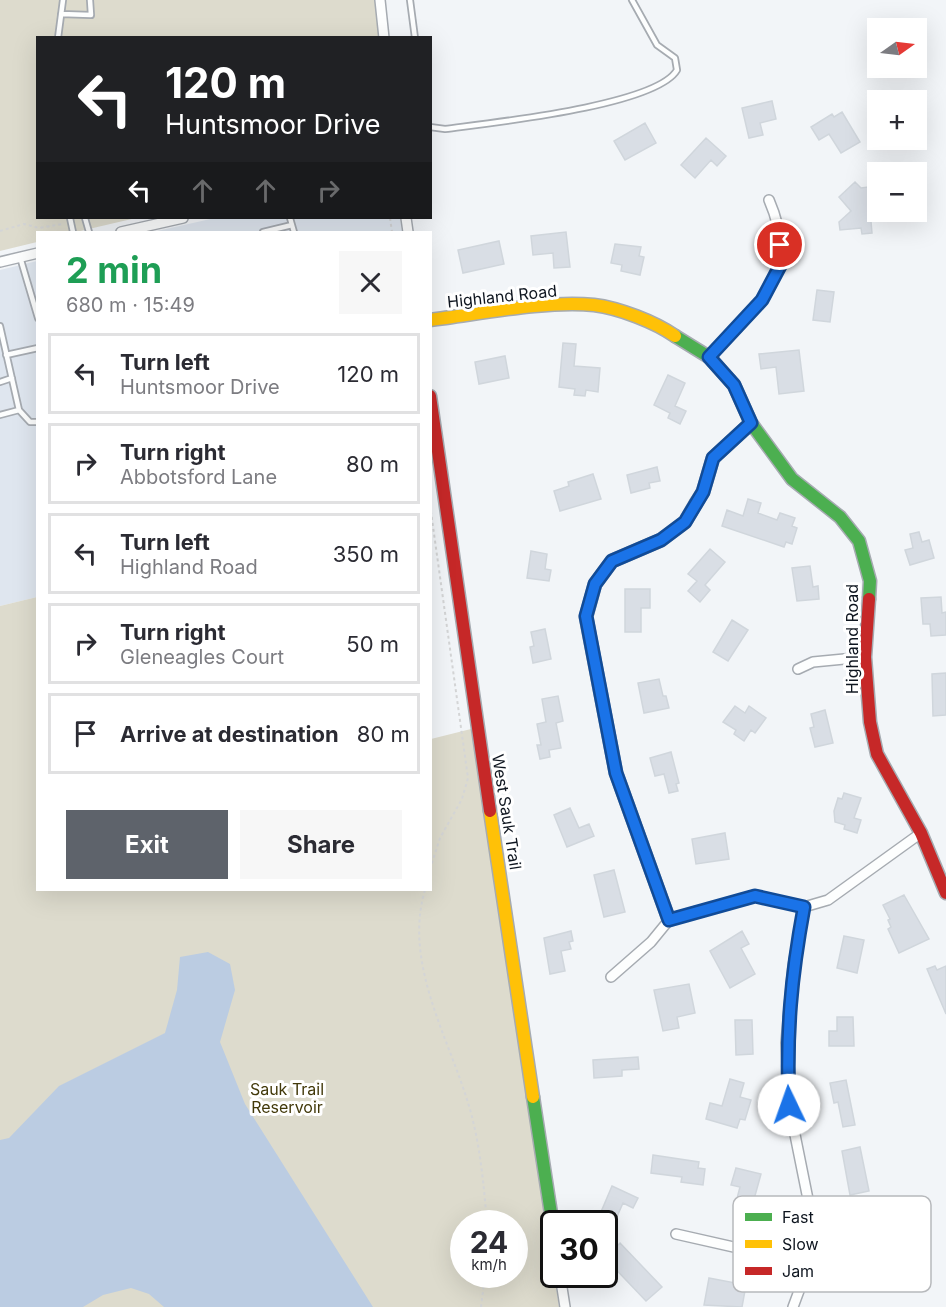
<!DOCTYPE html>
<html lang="en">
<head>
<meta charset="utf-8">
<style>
  body { margin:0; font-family:Inter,sans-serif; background:#f7f7f7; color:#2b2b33; height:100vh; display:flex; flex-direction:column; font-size:22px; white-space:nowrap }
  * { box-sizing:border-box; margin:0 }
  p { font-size:20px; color:#7c7c81 }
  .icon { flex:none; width:33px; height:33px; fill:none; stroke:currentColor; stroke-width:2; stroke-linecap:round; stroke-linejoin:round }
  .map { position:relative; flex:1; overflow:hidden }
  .sheet { position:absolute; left:36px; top:231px; width:396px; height:660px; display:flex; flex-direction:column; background:#fff; border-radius:0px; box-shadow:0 6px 24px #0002 }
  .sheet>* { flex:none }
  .banner { position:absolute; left:36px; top:36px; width:396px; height:183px; border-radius:0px; box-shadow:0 6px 24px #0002; background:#202124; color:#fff; overflow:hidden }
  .needle { width:39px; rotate:76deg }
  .controls { position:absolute; left:867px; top:18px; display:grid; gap:12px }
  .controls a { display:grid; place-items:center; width:60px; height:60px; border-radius:0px; background:#fff; box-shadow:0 6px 24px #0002; font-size:30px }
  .speed { position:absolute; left:450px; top:1210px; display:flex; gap:12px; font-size:30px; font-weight:700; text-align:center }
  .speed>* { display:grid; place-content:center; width:78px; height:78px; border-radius:50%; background:#fff; box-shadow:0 6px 24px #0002; line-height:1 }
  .speed small { font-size:15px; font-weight:400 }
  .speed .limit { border:3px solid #111; border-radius:9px; background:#fff; color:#111 }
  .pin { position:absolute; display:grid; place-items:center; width:51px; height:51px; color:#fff; margin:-26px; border:3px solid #fff; border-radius:50%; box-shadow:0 2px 6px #0007 }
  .me { position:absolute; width:66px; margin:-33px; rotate:357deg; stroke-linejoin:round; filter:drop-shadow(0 0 4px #0008) }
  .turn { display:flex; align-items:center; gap:21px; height:126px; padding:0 30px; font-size:27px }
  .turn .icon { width:78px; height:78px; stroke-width:2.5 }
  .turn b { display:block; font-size:42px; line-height:51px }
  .lanes { display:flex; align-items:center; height:57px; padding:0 30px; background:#0003; justify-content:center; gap:30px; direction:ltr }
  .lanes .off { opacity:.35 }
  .round { display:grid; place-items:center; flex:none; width:63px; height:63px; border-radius:0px; background:#f7f7f7 }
  .headline { display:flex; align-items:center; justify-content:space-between; height:102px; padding:0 30px }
  h1 { font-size:36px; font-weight:700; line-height:45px; color:#1e9e55 }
  .primary-button { display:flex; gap:12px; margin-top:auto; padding:12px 30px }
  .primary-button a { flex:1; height:69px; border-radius:0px; background:#5e636b; color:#fff; font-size:24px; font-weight:700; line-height:69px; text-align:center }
  .primary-button a+a { background:#f7f7f7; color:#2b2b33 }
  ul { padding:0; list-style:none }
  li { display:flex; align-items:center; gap:18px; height:81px; margin:0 12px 9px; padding:0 18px; border:3px solid #e1e1e2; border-radius:0px }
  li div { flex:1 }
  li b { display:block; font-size:22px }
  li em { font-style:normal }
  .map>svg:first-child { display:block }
  .built { fill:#dfe6ef }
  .green { fill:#dddbcd; fill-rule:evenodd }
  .water { fill:#bbcce2 }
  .building { fill:#d9dee5; stroke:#d0d6dc; stroke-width:1.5 }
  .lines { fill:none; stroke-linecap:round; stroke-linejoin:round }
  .lane-casing { stroke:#a6abb1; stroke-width:8 }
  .street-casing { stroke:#a6abb1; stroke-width:12 }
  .fast-casing { stroke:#a6abb1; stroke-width:15 }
  .slow-casing { stroke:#a6abb1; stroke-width:15 }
  .jam-casing { stroke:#a6abb1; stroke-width:15 }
  .path { stroke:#d4d5d6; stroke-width:2; stroke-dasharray:3 3; stroke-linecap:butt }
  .lane { stroke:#fdfefe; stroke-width:4.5 }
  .street { stroke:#fdfefe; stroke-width:9 }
  .fast { stroke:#4caf50; stroke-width:12 }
  .slow { stroke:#ffc107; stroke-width:12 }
  .jam { stroke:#c62828; stroke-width:12 }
  .route-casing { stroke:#114b97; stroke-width:15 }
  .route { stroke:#1a73e8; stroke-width:10 }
  .labels { text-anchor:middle; stroke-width:6; stroke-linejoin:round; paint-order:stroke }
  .street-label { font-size:16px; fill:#0e151f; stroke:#fff }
  .park-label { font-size:16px; fill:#42390a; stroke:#fff }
  .key { fill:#fff; stroke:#b7b9bc; stroke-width:1.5 }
  .key-label { font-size:16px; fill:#0e151f }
</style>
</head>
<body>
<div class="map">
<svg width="946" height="1307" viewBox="0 0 946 1307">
  <rect width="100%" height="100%" fill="#f2f5f8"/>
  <path class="built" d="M215,218H400L402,232H153Z
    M37,261V597L0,606V270Z"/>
  <path class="green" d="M0,0H375L379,37L38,38V218H136L76,232H38L37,242L0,251Z
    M37,597L38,890H430L431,739L471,729L559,1307H0V606ZM464,1224H514V1275H464Z"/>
  <path class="water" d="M208,952L230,964L235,990L220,1042L245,1104L373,1307H164L149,1294L131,1288L103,1295L83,1307H0V1140L9,1138L59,1086L165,1033L177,990L180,957Z"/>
  <path class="building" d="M772,101L776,119L760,123L763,135L749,138L742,108Z
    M842,112L860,142L841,153L829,134L819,140L811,127L832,114L834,117Z
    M645,123L656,143L625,160L614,141Z
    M706,138L726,156L717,166L711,160L695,178L681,165Z
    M855,182L861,188L868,187L872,233L862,234L861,228L840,230L839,222L851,211L839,197Z
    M566,232L570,267L554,268L553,253L533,255L531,236Z
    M499,241L504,264L463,273L458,250Z
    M615,244L641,247L639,256L644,257L640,275L621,271L622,265L611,263Z
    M817,290L834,292L830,322L813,320Z
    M563,343L576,344L574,366L600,368L598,392L586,390L585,396L574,395L575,389L559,387Z
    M799,350L804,391L779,394L776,367L761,369L759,354Z
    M505,356L509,378L479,384L475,362Z
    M668,375L685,383L675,406L686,411L680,424L668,418L670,413L654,405Z
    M657,467L660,481L649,483L650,488L631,493L627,475Z
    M593,474L601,499L560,511L554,491L569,486L568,482Z
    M748,499L761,503L758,513L777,520L780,513L795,518L792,526L797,528L792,544L786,542L784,547L722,526L727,510L743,516Z
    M919,532L922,542L929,540L934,558L910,565L905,550L913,548L910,534Z
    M710,549L725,562L705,585L710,590L700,602L688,591L697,581L688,574Z
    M531,551L547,554L545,569L551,570L549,581L527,578Z
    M810,566L813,587L818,586L819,599L797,601L792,568Z
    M625,589H650V608H641V632H625Z
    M941,597L942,613L946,612V635L931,636L930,624H923L921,598Z
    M732,620L748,630L728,661L713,652Z
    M545,629L551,659L533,663L530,647L534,646L531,632Z
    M946,673V715L933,716L932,674Z
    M659,679L663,696H666L669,708L644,713L638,683Z
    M558,696L563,721L556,723L561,748L549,750L550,757L540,759L537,745H541L537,724L546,722L542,699Z
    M735,706L745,713L749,706L766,718L755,733L751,730L744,741L734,734L736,730L723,722Z
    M825,710L833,743L815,747L810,728L814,727L811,714Z
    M671,752L679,783L676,784L678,791L669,793L664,774L655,776L650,758Z
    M844,793L861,798L854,818L861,820L857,833L844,829L845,825L835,822L834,811L838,798L842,799Z
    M570,808L579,828L589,824L594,836L567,847L554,815Z
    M725,833L729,859L696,864L692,839Z
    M614,870L625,912L604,917L594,875Z
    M904,895L929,939L899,953L888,929L891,927L888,920L890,919L883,905Z
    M571,931L573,941L569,942L571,949L561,951L565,971L550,974L544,938Z
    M742,931L749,944L741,948L755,974L730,988L710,951Z
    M844,936L864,940L857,973L837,968Z
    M935,966L937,970L946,966V1014L927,969Z
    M689,984L695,1013L677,1017L679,1028L663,1031L654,990Z
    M837,1017H853L854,1046H829V1031H837Z
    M735,1020H752L753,1054L736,1055Z
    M638,1057L639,1069L622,1070V1076L594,1078L593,1060Z
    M730,1079L744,1083L740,1097L751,1100L745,1120L740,1119L737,1128L706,1119L710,1103L722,1106Z
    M846,1080L855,1125L843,1127L838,1102L834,1103L830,1083Z
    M860,1147L869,1191L850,1195L842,1151Z
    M653,1155L699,1162L698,1168L705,1169L703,1185L681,1182L682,1177L651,1173Z
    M736,1168L761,1174L751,1210L735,1206L740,1187L731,1185Z
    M612,1186L638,1198L633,1208L623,1203L616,1219L601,1212Z
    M620,1243L662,1287L646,1301L605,1258Z
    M709,1278L746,1285L742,1307L704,1305Z"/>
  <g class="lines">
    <g class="lane-casing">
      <path id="lane" d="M410,0L415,38
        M61,14L91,15L90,0
        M58,38L63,0
        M430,127L445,129C489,123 656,106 677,70L675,58L657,45L632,0
        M70,218L73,232
        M85,218L89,232
        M290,218L294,232
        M263,232L292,225
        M20,257L38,318
        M0,326L19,410L30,422H38
        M6,355L38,348
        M0,382L12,378
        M0,415L19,410"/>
    </g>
    <g class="street-casing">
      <path id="street" d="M380,0L384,38
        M406,218L408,232
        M121,232L183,218
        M0,262L38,253
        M709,357C758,305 802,276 769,200
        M798,669L813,662L865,657
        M611,977L651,942L669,920L755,895L804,907L828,900L921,833
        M676,1234L809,1264
        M560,1275L565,1307
        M793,1307L809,1264L815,1234L789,1105L786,1043L793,966L804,907"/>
    </g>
    <g class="fast-casing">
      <path id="fast" d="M675,336L709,357L734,385L751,423L792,479L840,517L859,541L870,581L869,599
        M669,920L616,773L586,617L595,584L612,561L661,540L685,522L696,503
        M533,1097L554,1233"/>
    </g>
    <g class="slow-casing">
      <path id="slow" d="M430,320C479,314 547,300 594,305C619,308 655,322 675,336
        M696,503L703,492L713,458L751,423
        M490,811L533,1097"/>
    </g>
    <g class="jam-casing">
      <path id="jam" d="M430,396L490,811
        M869,599L865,657L870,722L877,754L921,833L946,893"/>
    </g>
    <path class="path" d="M390,218L392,232
      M0,231L24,224L39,228L63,224
      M430,505L468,778L462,799L440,838L430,869
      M425,890C403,963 449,1038 469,1106C480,1143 484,1186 487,1224
      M481,1307L485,1275"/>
    <use href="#lane" class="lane"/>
    <use href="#street" class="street"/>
    <use href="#fast" class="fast"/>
    <use href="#slow" class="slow"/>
    <use href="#jam" class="jam"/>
  </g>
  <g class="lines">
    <g class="route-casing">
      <path id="route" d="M780,245V266L762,300L709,357L734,385L751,423L713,458L703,492L685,522L661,540L612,561L595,584L586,616L616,773L669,920L755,896L804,907C791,977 786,1033 789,1105"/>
    </g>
    <use href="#route" class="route"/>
  </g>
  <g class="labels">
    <g class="street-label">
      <text transform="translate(502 296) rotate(-6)" y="6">Highland Road</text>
      <text transform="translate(852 639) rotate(-90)" y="6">Highland Road</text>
      <text transform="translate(507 812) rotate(81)" y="6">West Sauk Trail</text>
    </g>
    <g class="park-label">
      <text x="287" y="1095">Sauk Trail<tspan x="287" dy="18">Reservoir</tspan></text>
    </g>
  </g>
  <rect x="733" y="1196" width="198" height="96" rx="9" class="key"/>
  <rect x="745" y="1213" width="27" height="8" fill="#4caf50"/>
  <rect x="745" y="1240" width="27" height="8" fill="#ffc107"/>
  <rect x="745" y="1267" width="27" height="8" fill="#c62828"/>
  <g class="key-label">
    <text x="782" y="1223">Fast</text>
    <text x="782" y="1250">Slow</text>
    <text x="782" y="1277">Jam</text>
  </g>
</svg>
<div class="controls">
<a><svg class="needle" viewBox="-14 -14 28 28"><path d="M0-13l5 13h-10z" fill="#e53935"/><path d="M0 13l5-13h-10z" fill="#7c7c81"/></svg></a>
<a>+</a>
<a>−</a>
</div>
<div class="speed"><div>24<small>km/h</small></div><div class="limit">30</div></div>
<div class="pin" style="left:780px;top:245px;background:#d93025"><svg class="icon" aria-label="arrive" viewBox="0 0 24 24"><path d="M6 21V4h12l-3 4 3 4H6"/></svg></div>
<svg class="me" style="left:789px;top:1105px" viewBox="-20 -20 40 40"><circle r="19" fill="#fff"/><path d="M0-13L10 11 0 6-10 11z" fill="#1a73e8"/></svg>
<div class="banner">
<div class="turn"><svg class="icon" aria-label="left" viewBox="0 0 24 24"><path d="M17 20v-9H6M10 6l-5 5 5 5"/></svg><div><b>120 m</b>Huntsmoor Drive</div></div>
<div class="lanes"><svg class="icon" aria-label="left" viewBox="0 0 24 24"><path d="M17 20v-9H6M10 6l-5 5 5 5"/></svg><svg class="icon off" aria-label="ahead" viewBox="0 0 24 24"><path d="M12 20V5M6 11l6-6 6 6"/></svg><svg class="icon off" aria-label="ahead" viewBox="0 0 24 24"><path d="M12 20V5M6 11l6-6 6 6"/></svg><svg class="icon off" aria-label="right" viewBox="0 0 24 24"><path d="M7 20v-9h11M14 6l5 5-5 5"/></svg></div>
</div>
<section class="sheet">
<div class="headline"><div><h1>2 min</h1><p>680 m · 15:49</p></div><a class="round"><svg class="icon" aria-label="close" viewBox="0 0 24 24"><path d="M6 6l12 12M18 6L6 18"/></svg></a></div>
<ul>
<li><svg class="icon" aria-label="left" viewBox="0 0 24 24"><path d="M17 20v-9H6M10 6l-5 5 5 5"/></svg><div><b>Turn left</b><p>Huntsmoor Drive</p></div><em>120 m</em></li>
<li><svg class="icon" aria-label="right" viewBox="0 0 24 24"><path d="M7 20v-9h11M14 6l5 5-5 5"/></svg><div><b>Turn right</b><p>Abbotsford Lane</p></div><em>80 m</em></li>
<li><svg class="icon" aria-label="left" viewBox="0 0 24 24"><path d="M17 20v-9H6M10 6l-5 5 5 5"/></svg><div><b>Turn left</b><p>Highland Road</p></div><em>350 m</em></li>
<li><svg class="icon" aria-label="right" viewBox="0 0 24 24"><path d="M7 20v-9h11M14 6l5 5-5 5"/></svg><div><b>Turn right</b><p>Gleneagles Court</p></div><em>50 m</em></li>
<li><svg class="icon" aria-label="arrive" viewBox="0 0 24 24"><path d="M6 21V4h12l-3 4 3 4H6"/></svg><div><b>Arrive at destination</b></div><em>80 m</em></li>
</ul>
<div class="primary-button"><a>Exit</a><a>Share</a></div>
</section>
</div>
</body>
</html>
